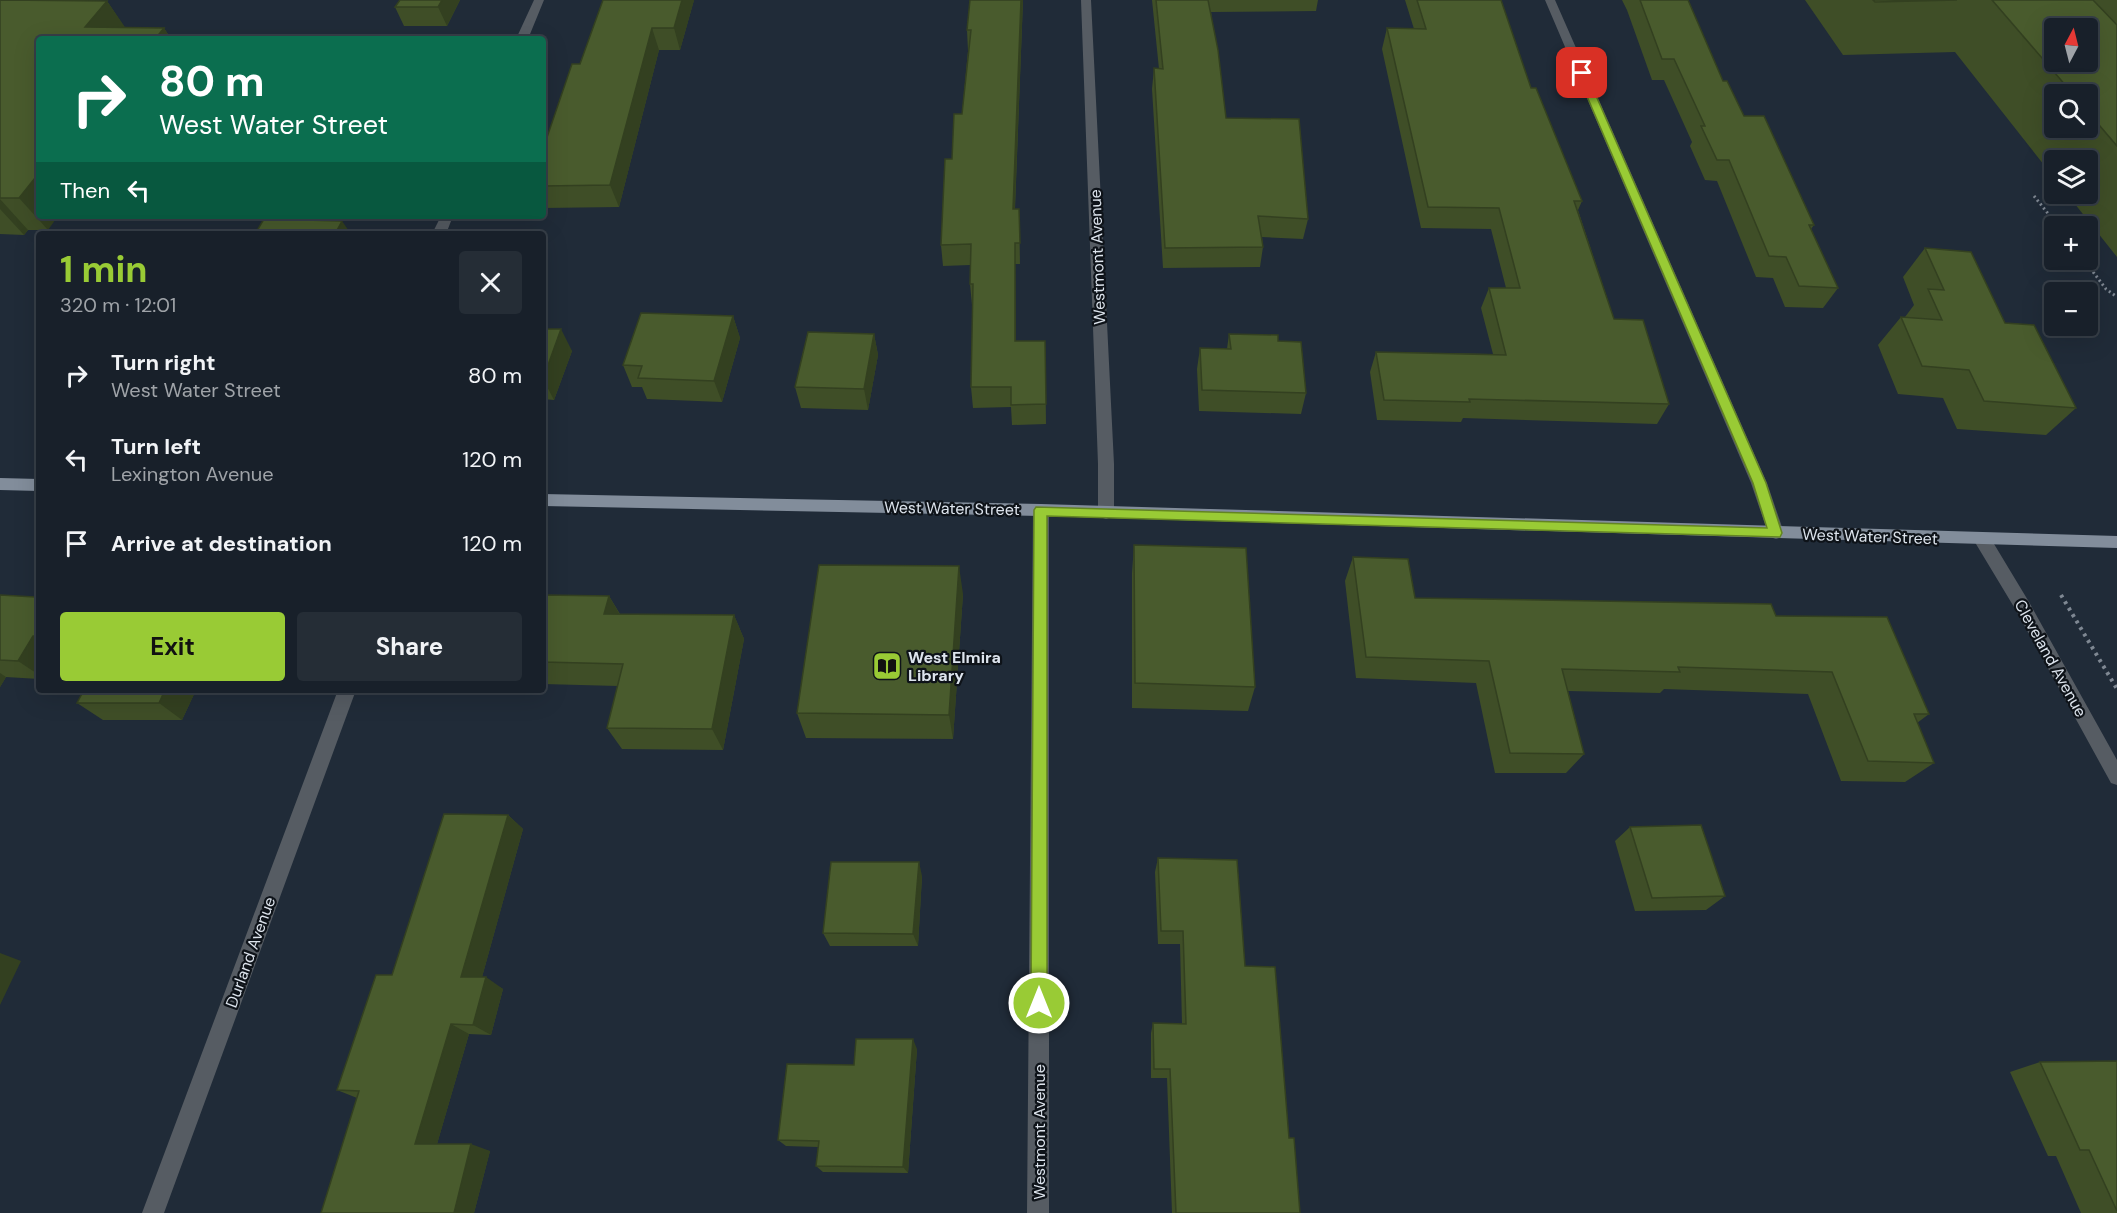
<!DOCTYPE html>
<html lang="en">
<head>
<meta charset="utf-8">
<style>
  body { margin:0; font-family:"DM Sans",sans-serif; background:#252d36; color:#f1f3f6; height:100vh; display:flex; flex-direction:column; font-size:22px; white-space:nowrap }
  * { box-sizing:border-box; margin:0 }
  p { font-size:20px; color:#9fa3a8 }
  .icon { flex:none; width:33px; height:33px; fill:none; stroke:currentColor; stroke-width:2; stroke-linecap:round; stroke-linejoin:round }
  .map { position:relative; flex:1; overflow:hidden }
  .drawer { position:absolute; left:36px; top:231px; width:510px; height:462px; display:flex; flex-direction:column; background:#18202a; border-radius:6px; box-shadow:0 6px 24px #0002,0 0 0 2px #363e47 }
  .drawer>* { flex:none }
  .banner { position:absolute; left:36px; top:36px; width:510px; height:183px; border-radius:6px; box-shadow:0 6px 24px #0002,0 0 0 2px #363e47; background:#0b6e4f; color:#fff; overflow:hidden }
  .needle { width:39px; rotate:7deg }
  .controls { position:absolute; left:2044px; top:18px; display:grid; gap:12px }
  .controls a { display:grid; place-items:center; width:54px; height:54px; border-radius:6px; background:#18202a; box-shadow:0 6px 24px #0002,0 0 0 2px #363e47; font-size:30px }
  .pin { position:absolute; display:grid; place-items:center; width:51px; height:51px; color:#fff; margin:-26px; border-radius:12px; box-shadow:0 3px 9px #0006 }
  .me { position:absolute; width:66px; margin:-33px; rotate:0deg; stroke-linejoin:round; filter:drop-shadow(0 0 4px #0008) }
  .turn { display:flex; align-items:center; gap:21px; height:126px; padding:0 24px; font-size:27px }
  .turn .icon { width:78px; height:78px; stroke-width:2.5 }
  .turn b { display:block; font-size:42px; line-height:51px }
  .then { display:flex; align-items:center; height:57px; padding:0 24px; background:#0003; gap:12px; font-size:22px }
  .round { display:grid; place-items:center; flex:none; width:63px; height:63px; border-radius:6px; background:#252d36 }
  .headline { display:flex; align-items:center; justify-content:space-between; height:102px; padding:0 24px }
  h1 { font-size:36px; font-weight:700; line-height:45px; color:#99cb35 }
  .button { display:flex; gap:12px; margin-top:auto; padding:12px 24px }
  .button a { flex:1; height:69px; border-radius:6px; background:#99cb35; color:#111; font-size:24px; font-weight:700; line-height:69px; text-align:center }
  .button a+a { background:#252d36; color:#f1f3f6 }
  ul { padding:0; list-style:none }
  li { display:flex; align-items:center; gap:18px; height:84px; padding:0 24px }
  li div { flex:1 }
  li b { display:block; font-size:22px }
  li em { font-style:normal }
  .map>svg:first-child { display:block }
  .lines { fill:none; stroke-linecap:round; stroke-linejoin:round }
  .path-far1 { stroke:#7f8893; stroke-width:3; stroke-dasharray:2 3; stroke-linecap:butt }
  .path { stroke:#7f8893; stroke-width:4; stroke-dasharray:3 4.5; stroke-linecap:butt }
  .minor { fill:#565c63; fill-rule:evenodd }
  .primary { fill:#828d9b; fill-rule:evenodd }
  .wall { fill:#3f4e27; fill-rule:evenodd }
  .shaded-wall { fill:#334020 }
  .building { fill:#495b2d; stroke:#334020; stroke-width:1.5; fill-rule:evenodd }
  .route { fill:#99cb35; stroke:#638422; stroke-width:1.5 }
  .labels { text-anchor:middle; stroke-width:4.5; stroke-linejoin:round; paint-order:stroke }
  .street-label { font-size:16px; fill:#dde4ed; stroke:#0e1319 }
  .poi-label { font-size:16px; font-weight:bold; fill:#dde4ed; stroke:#0e1319; text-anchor:start }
</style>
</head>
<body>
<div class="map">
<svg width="2117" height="1213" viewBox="0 0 2117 1213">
  <rect width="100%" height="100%" fill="#202b38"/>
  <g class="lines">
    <path class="path-far1" d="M2034,196L2058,226
      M2084,260L2106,289L2117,297"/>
    <path class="path" d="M2061,595L2117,689"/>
    <path class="minor" d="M534,0H544L528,39H516Z
      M1081,0H1091L1114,464V513L1112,517L1106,519L1100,517L1098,513V464Z
      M1545,0H1555L1767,483L1784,533L1782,537L1776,539L1770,537L1768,533L1751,483Z
      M441,216H453L446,234H432Z
      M1041,504L1047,506L1049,510V1213H1027L1033,510L1035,506Z
      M1982,533L1988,534L2029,602L2117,760V785L2111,783L2017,612L1976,544L1974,539L1976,534Z
      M338,690H356L164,1213H142Z"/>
    <path class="primary" d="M0,478L39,479V491L0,490Z
      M543,494L1041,504L2117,536V548L1041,516L543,506Z"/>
  </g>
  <path class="wall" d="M0,0L107,1L125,28H164L171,39H39L48,230H28L24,235L0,234Z
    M460,0L447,26H404L395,7Z
    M694,0L680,50H659L619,207L543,208V149L580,64Z
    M970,0H1023L1015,209H1019L1020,264H1015L1016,341H1045L1046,424L1012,425L1011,407L973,408L971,387L973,305H972L970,284V265L943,266L941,245L952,159L962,114L968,51L967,30Z
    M1152,0H1318L1316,11L1211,12L1226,118L1308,219L1303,239L1262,237L1263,247L1260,267L1163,268L1152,89L1154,68L1159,69Z
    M1405,0H1501L1531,88L1582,201L1578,210L1614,319L1669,404L1657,424L1463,418L1461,422L1377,420L1370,372L1376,352L1493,354L1481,308L1489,288H1506L1491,229L1421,228L1382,49L1387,28L1414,29Z
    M1622,0H1688L1723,81L1744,116L1814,225L1811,229L1838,288L1823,308L1785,307L1773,278L1756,277L1717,181L1705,180L1690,146L1692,142L1664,80H1652L1627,10Z
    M1805,0H2117V257L2067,194H2088V160H2055V179L1955,52L1843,55ZM2055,94H2088V128H2055Z
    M1925,248L2005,323L2076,408L2046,435L1957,429L1943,398L1898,394L1878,345L1901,317H1905L1914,305L1903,277Z
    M733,316L740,338L722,402L647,399L642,387H632L623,365Z
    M543,329L572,351L554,400L543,399Z
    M874,334L878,355L868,410L801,408L795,387Z
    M1229,334L1278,341L1306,393L1301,414L1199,411L1197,369L1200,348L1227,349Z
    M1134,545L1255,687L1248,711L1132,708V573Z
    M1353,557L1415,598L1776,616L1929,714L1917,723L1934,763L1905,782L1841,781L1808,694L1664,689L1660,693L1568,691L1584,754L1566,773H1495L1476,683L1356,678L1345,581Z
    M39,591V679L6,677L0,687V595L35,597Z
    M963,594L953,739L806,738L797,713Z
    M543,595L609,596L620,614L734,615L744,639L723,750L622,749L607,728L618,686L543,684Z
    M84,690H196L182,720H103L77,703Z
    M508,815L523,829L482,977L503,989L491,1035L469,1034L437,1144L490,1151L474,1213H321L357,1098L337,1090L392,975Z
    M1630,827L1725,896L1706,910L1635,911L1615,841Z
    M1158,858L1245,966L1289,1138L1300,1213H1172L1167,1078H1151V1033L1153,1023L1182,1024L1180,944H1158L1155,872Z
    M922,876L918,946H830L823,933Z
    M917,1049L908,1173L823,1172L816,1166L818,1147L786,1146L778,1140L854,1065Z
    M2117,1061V1213H2081L2056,1156H2048L2010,1072L2040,1062Z"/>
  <path class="shaded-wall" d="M442,0H460L447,26L438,7Z
    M682,0H694L680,50L674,28Z
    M1021,0H1023L1014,230L1013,209Z
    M107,1L129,33L85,27Z
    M164,28L171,39H155Z
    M652,28L659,50L619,207L610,185Z
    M39,173V216H58L48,230L19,198Z
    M0,199L28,230L24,235L0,209Z
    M342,221L351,234H335Z
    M1015,243V264L1016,362L1015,341Z
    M733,316L740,338L722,402L714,381Z
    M561,329L572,351L554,400L543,379Z
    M874,334L878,355L868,410L864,389Z
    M959,566L963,594L953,739L949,715Z
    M609,596L623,620L604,614Z
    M734,615L744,639L723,750L712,729Z
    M33,636L39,640V675L18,661Z
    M0,673L6,677L0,687Z
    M165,690H196L182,720L159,703Z
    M508,815L523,829L479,988L461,977Z
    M919,862L922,876L918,946L913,934Z
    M0,953L21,961L0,1005Z
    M486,977L503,989L491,1035L473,1025Z
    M451,1024L469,1034L435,1151L415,1144Z
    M913,1039L917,1049L908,1173L903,1167Z
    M471,1144L490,1151L474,1213H454Z"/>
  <path class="building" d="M0,0L107,1L85,27L164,28L155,39H39V173L19,198H0Z
    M400,0H442L438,7H395Z
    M603,0H682L674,28H652L610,185L543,186V149L572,64H580Z
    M970,0H1021L1013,209H1019L1020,243H1015V341H1045L1046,404L1011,405V387H971L973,284H970L971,244L941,245L945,159H952L954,114H962L971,30H967Z
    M1156,0H1208L1218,50L1226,118L1299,119L1308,219L1258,216L1263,247L1165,248L1154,68L1163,69Z
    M1417,0H1501L1531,88H1536L1582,201H1574L1614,319L1643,320L1669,404L1469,399L1470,402L1384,400L1376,352L1506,355L1489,288H1520L1499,208L1428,207L1387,28L1426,29Z
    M1640,0H1688L1723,81H1727L1744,116H1764L1814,225H1809L1838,288L1799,286L1786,257L1769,256L1729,160H1717L1701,126H1705L1674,59H1662Z
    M1873,0H1957L1875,2Z
    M1992,0H2093L2117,25V146L2088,112V94H2073ZM2055,28H2088V62H2055Z
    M264,219L342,221L335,234H255Z
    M1925,248L1971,252L2005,323L2034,325L2076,408L1984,401L1969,370L1922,366L1901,317L1942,320L1928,289L1944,290Z
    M641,313L733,316L714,381L638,378L642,366L623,365Z
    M543,329H561L543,379Z
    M808,332L874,334L864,389L795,387Z
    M1229,334L1278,335V341L1301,342L1306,393L1202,390L1200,348L1231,349Z
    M1134,545L1246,548L1255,687L1135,683Z
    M1353,557L1408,559L1415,598L1771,604L1776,616L1887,617L1929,714H1914L1934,763L1868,761L1832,672L1678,667L1680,672L1562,669L1584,754L1510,753L1489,661L1366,657Z
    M819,565L959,566L949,715L797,713Z
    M38,591H39V636H33L18,661L0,660V595L35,597Z
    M543,595L609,596L604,614L734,615L712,729L607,728L623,664L543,662Z
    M84,690H165L159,703H77Z
    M444,814L508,815L461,977H486L473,1025L451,1024L415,1144H471L454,1213H321L359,1091L337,1090L376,975H392Z
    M1701,825L1725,896L1652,898L1630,827Z
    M1158,858L1237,860L1245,966L1275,967L1289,1138H1294L1300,1213H1176L1170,1069H1154L1153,1023L1186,1024L1183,931H1161Z
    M831,862H919L913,934L823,933Z
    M856,1039H913L903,1167L816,1166L819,1141L778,1140L787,1064L854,1065Z
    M2117,1061V1211L2089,1150H2080L2040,1062Z"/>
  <path class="route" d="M1582,70L1586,73L1766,483L1782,533L1780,537L1047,516V1003L1045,1009L1039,1011L1033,1009L1031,1003L1034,510L1036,507L1767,528L1753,483L1577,73Z"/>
  <defs>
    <g id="library-square" transform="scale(1.5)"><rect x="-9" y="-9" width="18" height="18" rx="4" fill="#99cb35" stroke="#0e1319"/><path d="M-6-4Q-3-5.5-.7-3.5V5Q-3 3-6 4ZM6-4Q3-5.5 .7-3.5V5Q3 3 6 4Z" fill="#111"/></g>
  </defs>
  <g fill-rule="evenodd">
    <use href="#library-square" x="887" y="666"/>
  </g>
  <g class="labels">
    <g class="street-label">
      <text transform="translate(1097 257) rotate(-92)" y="6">Westmont Avenue</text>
      <text transform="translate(952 508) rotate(1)" y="6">West Water Street</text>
      <text transform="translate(1870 536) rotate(2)" y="6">West Water Street</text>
      <text transform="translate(2051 658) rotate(61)" y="6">Cleveland Avenue</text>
      <text transform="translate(250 952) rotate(-70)" y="6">Durland Avenue</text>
      <text transform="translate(1039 1132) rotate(-90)" y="6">Westmont Avenue</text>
    </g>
    <g class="poi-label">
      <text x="908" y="663">West Elmira<tspan x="908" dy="18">Library</tspan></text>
    </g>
  </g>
</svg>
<div class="controls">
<a><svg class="needle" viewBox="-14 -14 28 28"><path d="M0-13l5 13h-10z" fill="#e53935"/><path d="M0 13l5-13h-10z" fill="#9fa3a8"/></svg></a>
<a><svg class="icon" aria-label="search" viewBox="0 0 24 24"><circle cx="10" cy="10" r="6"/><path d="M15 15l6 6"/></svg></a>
<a><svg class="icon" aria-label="layers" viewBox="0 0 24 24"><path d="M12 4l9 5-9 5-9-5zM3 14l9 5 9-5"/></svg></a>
<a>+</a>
<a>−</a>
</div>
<div class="pin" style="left:1582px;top:73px;background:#d93025"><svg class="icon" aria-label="arrive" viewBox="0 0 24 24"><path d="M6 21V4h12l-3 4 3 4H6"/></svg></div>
<svg class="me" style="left:1039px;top:1003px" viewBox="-20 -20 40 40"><circle r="17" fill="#99cb35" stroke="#fff" stroke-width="3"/><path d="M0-11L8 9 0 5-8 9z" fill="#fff"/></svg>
<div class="banner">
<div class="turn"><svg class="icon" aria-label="right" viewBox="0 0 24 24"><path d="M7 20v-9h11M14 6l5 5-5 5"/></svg><div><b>80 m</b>West Water Street</div></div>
<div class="then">Then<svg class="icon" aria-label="left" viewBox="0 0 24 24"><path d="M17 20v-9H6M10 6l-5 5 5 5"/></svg></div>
</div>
<section class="drawer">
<div class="headline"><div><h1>1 min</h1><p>320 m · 12:01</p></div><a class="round"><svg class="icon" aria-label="close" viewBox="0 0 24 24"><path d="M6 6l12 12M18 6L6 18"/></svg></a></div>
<ul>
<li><svg class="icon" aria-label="right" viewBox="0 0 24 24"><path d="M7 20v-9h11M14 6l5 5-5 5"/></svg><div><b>Turn right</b><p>West Water Street</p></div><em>80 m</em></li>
<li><svg class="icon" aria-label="left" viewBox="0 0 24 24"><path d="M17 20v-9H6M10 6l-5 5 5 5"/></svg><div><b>Turn left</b><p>Lexington Avenue</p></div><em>120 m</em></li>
<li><svg class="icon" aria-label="arrive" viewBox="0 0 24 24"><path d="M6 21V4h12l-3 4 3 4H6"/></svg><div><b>Arrive at destination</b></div><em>120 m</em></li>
</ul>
<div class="button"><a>Exit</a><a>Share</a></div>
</section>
</div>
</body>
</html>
